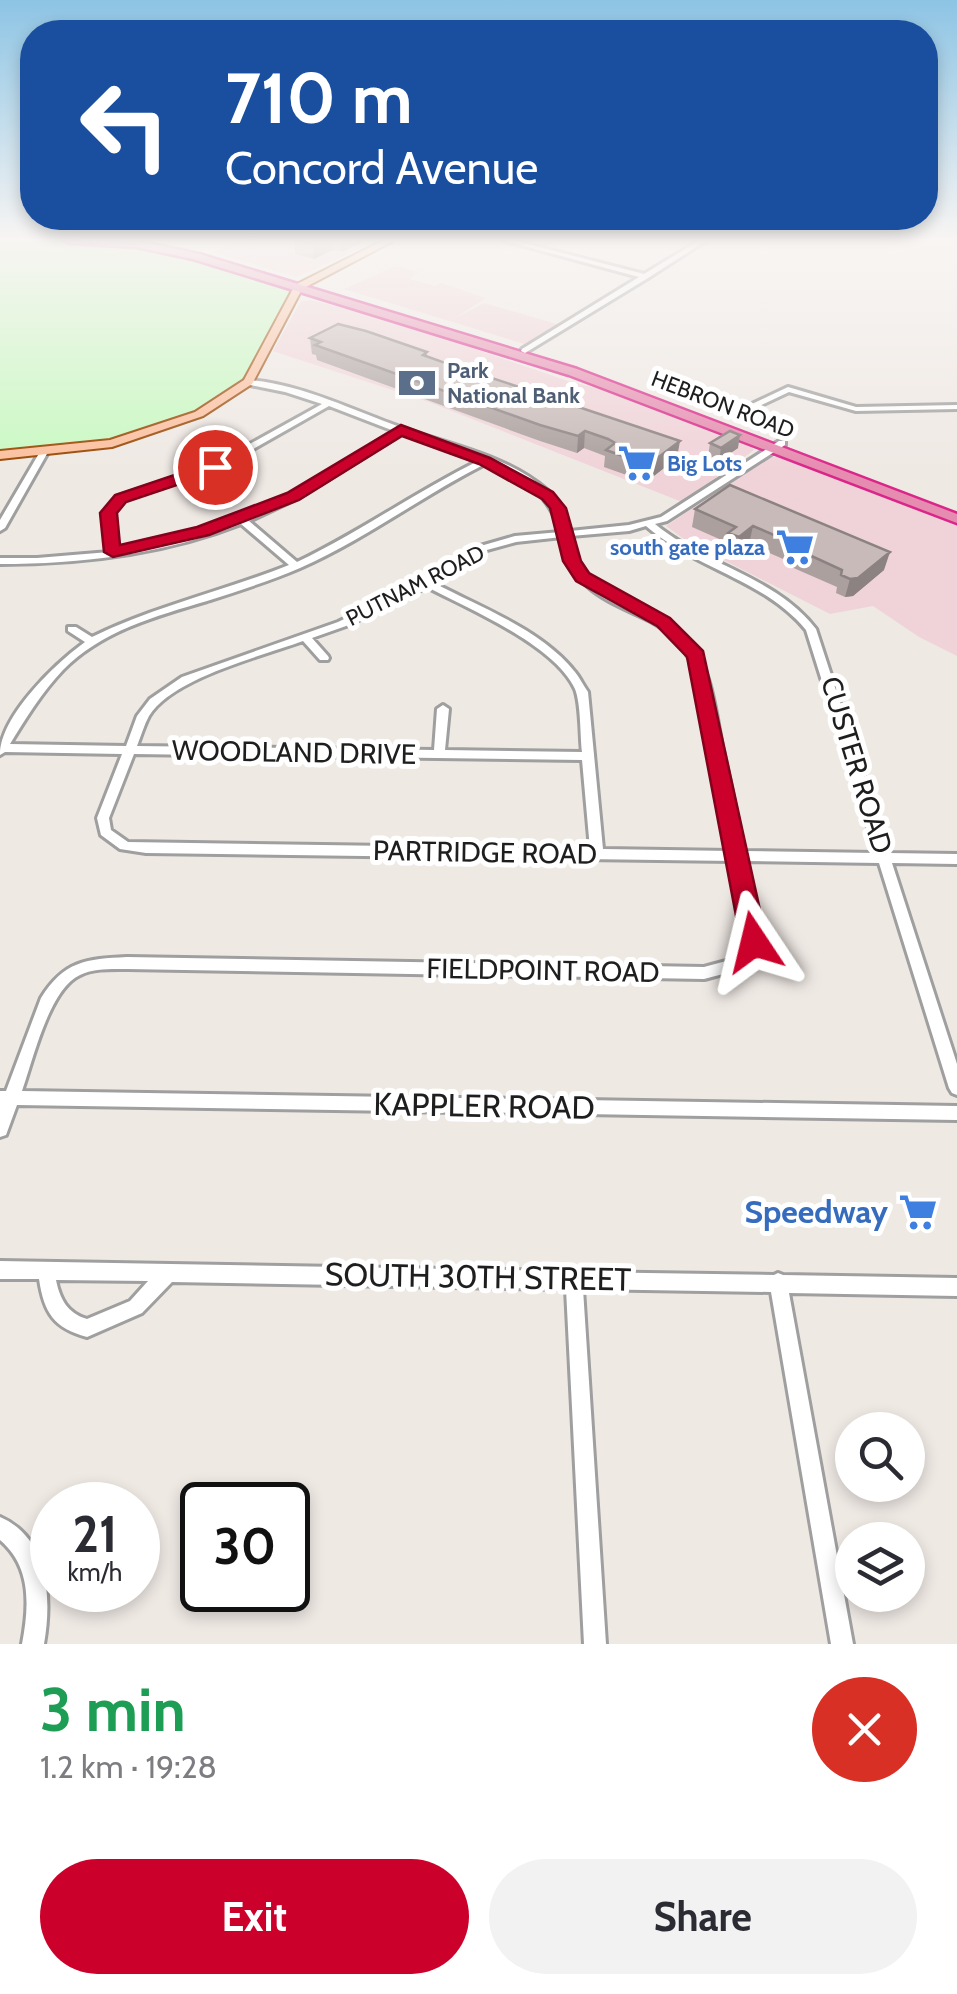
<!DOCTYPE html>
<html lang="en">
<head>
<meta charset="utf-8">
<style>
  body { margin:0; font-family:Cabin,sans-serif; background:#f2f2f3; color:#2b2b33; height:100vh; display:flex; flex-direction:column; font-size:38px; white-space:nowrap }
  * { box-sizing:border-box; margin:0 }
  p { font-size:32px; color:#7c7c81 }
  .icon { flex:none; width:55px; height:55px; fill:none; stroke:currentColor; stroke-width:2; stroke-linecap:round; stroke-linejoin:round }
  .map { position:relative; height:1644px; overflow:hidden }
  .panel { display:flex; flex-direction:column; background:#fff; flex:1 }
  .panel>* { flex:none }
  .banner { position:absolute; left:20px; top:20px; width:918px; height:210px; border-radius:40px; box-shadow:0 5px 15px #0003; background:#1a4fa0; color:#fff; overflow:hidden }
  .tools { position:absolute; left:835px; top:1412px; display:grid; gap:20px }
  .tools a { display:grid; place-items:center; width:90px; height:90px; border-radius:50%; background:#fff; box-shadow:0 5px 15px #0003; font-size:50px }
  .speed { position:absolute; left:30px; top:1482px; display:flex; gap:20px; font-size:50px; font-weight:700; text-align:center }
  .speed>* { display:grid; place-content:center; width:130px; height:130px; border-radius:50%; background:#fff; box-shadow:0 5px 15px #0003; line-height:1 }
  .speed small { font-size:25px; font-weight:400 }
  .speed .limit { border:5px solid #111; border-radius:15px; background:#fff; color:#111 }
  .pin { position:absolute; display:grid; place-items:center; width:85px; height:85px; color:#fff; margin:-42px; border:5px solid #fff; border-radius:50%; box-shadow:0 2px 10px #0007 }
  .me { position:absolute; width:110px; margin:-55px; rotate:350deg; stroke-linejoin:round; filter:drop-shadow(0 0 8px #0008) }
  .turn { display:flex; align-items:center; gap:35px; height:210px; padding:0 40px; font-size:45px }
  .turn .icon { width:130px; height:130px; stroke-width:2.5 }
  .turn b { display:block; font-size:70px; line-height:85px }
  .round { display:grid; place-items:center; flex:none; width:105px; height:105px; border-radius:52px; background:#f2f2f3 }
  .headline { display:flex; align-items:center; justify-content:space-between; height:170px; padding:0 40px }
  h1 { font-size:60px; font-weight:700; line-height:75px; color:#1e9e55 }
  .button { display:flex; gap:20px; margin-top:auto; padding:20px 40px }
  .button a { flex:1; height:115px; border-radius:60px; background:#cb012b; color:#fff; font-size:40px; font-weight:700; line-height:115px; text-align:center }
  .button a+a { background:#f2f2f3; color:#2b2b33 }
  .map>svg:first-child { display:block }
  .commercial { fill:#f0d3d8 }
  .park { fill:#c8f9c1 }
  .lines { fill:none; stroke-linecap:round; stroke-linejoin:round }
  .minor-casing { stroke:#9f9f9f; stroke-width:6 }
  .major-casing { stroke:#984601; stroke-width:4 }
  .highway-casing { stroke:#da2589; stroke-width:5 }
  .minor { fill:#fff; fill-rule:evenodd }
  .major { fill:#fbbf9d; fill-rule:evenodd }
  .highway { fill:#e68cb0; fill-rule:evenodd }
  .wall { fill:#aba09e }
  .shaded-wall { fill:#8b8281 }
  .building { fill:#c7bab8; stroke:#8b8281; stroke-width:2.5 }
  .route { fill:#cb012b; stroke:#84011c; stroke-width:2.5 }
  .labels { text-anchor:middle; stroke-width:10; stroke-linejoin:round; paint-order:stroke }
  .far-service-label { font-size:22px; font-weight:bold; fill:#4e5e75; stroke:#fff; text-anchor:start }
  .far-street-label { font-size:22px; fill:#1e1e1e; stroke:#fff }
  .far-shop-label { font-size:22px; font-weight:bold; fill:#366cbe; stroke:#fff; text-anchor:start }
  .street-label { font-size:28px; fill:#1e1e1e; stroke:#fff }
  .near-street-label { font-size:32px; fill:#1e1e1e; stroke:#fff }
  .near-shop-label { font-size:32px; font-weight:bold; fill:#366cbe; stroke:#fff; text-anchor:end }
</style>
</head>
<body>
<div class="map">
<svg width="957" height="1644" viewBox="0 0 957 1644">
  <rect width="100%" height="100%" fill="#efe9e4"/>
  <path class="commercial" d="M241,240H379L297,277L213,252Z
    M395,266L418,272L410,279L435,286L441,283L486,298L452,320L484,303L557,324L528,345L344,289Z
    M311,300L390,320L571,382L614,392L747,442L754,450L682,502L429,402L273,351L301,301Z
    M770,457H780L957,525V656L919,637L873,606L830,614L688,542L666,526Z"/>
  <path class="park" d="M0,240H67L163,248L298,287L248,382L199,414L134,438L0,455Z"/>
  <g class="lines">
    <g class="minor-casing">
      <path id="minor" d="M502,240H512L644,274L700,240H707L648,278L525,353L521,351L522,349L639,277Z
        M245,380C296,382 352,410 400,427C449,445 507,455 548,491C560,502 565,516 570,531L629,525L661,517L779,441H785V445L667,521L655,524C706,566 775,576 816,629L889,853L957,854V864L892,863L957,1064V1095L952,1093L949,1088L879,863L746,861L760,931L759,948C741,971 731,972 704,979L127,969C112,969 94,968 80,975C49,989 33,1060 22,1091L957,1106V1120L17,1105L6,1135L0,1137V1091H6L41,998C64,961 86,959 127,957L704,967L730,960L745,946L746,931L733,861L146,853L120,849L101,835L97,818L122,754L5,752L0,755C0,716 55,664 85,642L68,631V627H76L92,637C155,606 224,591 289,565L241,524C165,554 81,564 0,564V558H37L109,552L104,513L118,496L212,465L322,404L285,392L245,384ZM329,406L394,431C361,451 329,474 295,493C239,523 180,539 118,550L114,513L124,500L218,469ZM402,433L480,460C417,491 360,532 297,562L249,521L300,497ZM487,463C522,477 550,493 560,532L515,536L477,547L423,581L338,622L182,677L150,699L137,716L126,746L10,744C26,718 42,692 63,670C101,631 156,616 207,601C238,591 270,581 300,568C366,539 423,495 487,463ZM646,526C695,569 764,579 806,630L876,853L744,851C737,816 730,781 722,746C715,710 711,667 687,638C660,607 609,606 584,572C577,562 574,549 571,536L629,531ZM562,537C573,586 597,596 640,616C654,622 667,629 678,642C703,670 705,716 712,752C718,785 725,818 731,851L603,849L588,692C583,685 580,678 575,672C542,630 480,607 434,583L483,551L516,542ZM427,587C469,609 555,645 575,689C581,704 580,735 582,752L445,750L449,709L443,705L437,709L434,750L137,746C141,736 144,725 149,716C172,678 262,656 303,641L320,660H328L329,658L328,656L312,638L346,626ZM134,754L582,760L590,849L128,842L111,830L109,818Z
        M788,387L856,407L957,405V409L856,411L789,392L740,415L733,413Z
        M41,450L48,452L5,528L0,531V520Z
        M0,1261L569,1271L574,1269L580,1272L774,1275L778,1273L783,1275L957,1278V1296L789,1293L853,1644H831L771,1292L583,1289L606,1644H584L566,1289L172,1282L142,1313L87,1337C54,1328 44,1313 39,1279H0ZM56,1280L148,1281L130,1301L87,1319C67,1313 60,1299 56,1280Z
        M0,1517C49,1538 52,1599 44,1644H22C29,1607 32,1567 0,1540Z"/>
    </g>
    <g class="major-casing">
      <path id="major" d="M384,240H395L302,289L252,384L203,416L112,447L0,459V451L110,440L195,412L244,380L295,285Z"/>
    </g>
    <g class="highway-casing">
      <path id="highway" d="M64,240H133L199,254L577,369L957,514V523L569,375L193,259L136,247L69,243Z"/>
    </g>
    <use href="#minor" class="minor"/>
    <use href="#major" class="major"/>
    <use href="#highway" class="highway"/>
  </g>
  <path class="wall" d="M294,240H362V242L342,252L333,250L314,259L295,254Z
    M310,338L427,352V356L453,369V372L677,458L646,482L604,467L605,456L584,448L577,453L540,441L317,360L316,355L312,354Z
    M710,443L738,448L719,461L708,456Z
    M730,485L884,570L853,596L845,597L836,593L837,587L789,566L790,562L749,544L735,555L724,550L726,542L692,527L695,509Z"/>
  <path class="shaded-wall" d="M322,240H332L333,250L314,259L313,244Z
    M341,240H362V242L342,252Z
    M585,431L584,448L577,453L578,436Z
    M740,435L738,448L719,461L721,448Z
    M680,441L677,458L646,482L648,465Z
    M753,526L749,544L735,555L739,537Z
    M890,552L884,570L853,596L845,597L850,579Z"/>
  <path class="building" d="M297,240H322L313,244Z
    M338,324L366,331L427,352L423,355L451,365L448,367L453,369L449,371L471,379L486,376L680,441L648,465L606,450L615,443L608,439L585,431L578,436L540,425L315,345L321,342L310,338Z
    M730,431L740,435L721,448L710,443Z
    M730,485L890,552L858,578L850,579L841,575L842,570L794,548L795,544L753,526L739,537L728,533L736,527L695,509Z"/>
  <linearGradient id="sky" x2="0" y2="1"><stop stop-color="#8dc4e4"/><stop offset="0.51" stop-color="#f8f5f3"/><stop offset="1" stop-color="#f8f5f3" stop-opacity="0"/></linearGradient>
  <rect width="957" height="470" fill="url(#sky)"/>
  <path class="route" d="M401,425L490,458L553,492L566,508L581,561L589,573L670,618L703,651L767,942L763,949H745L741,942L687,657L657,626L576,581L563,561L550,508L542,499L479,464L402,436L299,500L209,535L113,557L104,552L100,513L115,495L210,463H221V470L126,502L117,513L120,545L197,527L287,493Z"/>
  <defs>
    <g id="bank-bare" transform="scale(3)"><path d="M-6-4H6V4H-6ZM0-2.3a2.3 2.3 0 1 0 0 4.6a2.3 2.3 0 1 0 0-4.6Z" fill="#5c6f8a" stroke="#fff" stroke-width="2.5" paint-order="stroke"/></g>
    <g id="supermarket-bare" transform="scale(3)"><path d="M-6-5.5h2.5l.6 2H6L4.5 2H-2.5L-4.4-4H-6ZM-1.5 3.2a1.3 1.3 0 1 0 .1 0ZM3 3.2a1.3 1.3 0 1 0 .1 0Z" fill="#3f7fe0" stroke="#fff" stroke-width="2.5" paint-order="stroke"/></g>
  </defs>
  <g fill-rule="evenodd">
    <use href="#bank-bare" x="417" y="383"/>
    <use href="#supermarket-bare" x="637" y="463"/>
    <use href="#supermarket-bare" x="795" y="547"/>
    <use href="#supermarket-bare" x="918" y="1212"/>
  </g>
  <g class="labels">
    <g class="far-service-label">
      <text x="447" y="378">Park<tspan x="447" dy="25">National Bank</tspan></text>
    </g>
    <g class="far-street-label">
      <text transform="translate(723 404) rotate(21)" y="8">HEBRON ROAD</text>
      <text transform="translate(415 585) rotate(-27)" y="8">PUTNAM ROAD</text>
    </g>
    <g class="far-shop-label">
      <text x="667" y="471">Big Lots</text>
      <text x="765" y="555" text-anchor="end">south gate plaza</text>
    </g>
    <g class="street-label">
      <text transform="translate(294 752) rotate(1)" y="10">WOODLAND DRIVE</text>
      <text transform="translate(857 765) rotate(73)" y="10">CUSTER ROAD</text>
      <text transform="translate(485 852) rotate(1)" y="10">PARTRIDGE ROAD</text>
      <text transform="translate(543 970) rotate(1)" y="10">FIELDPOINT ROAD</text>
    </g>
    <g class="near-street-label">
      <text transform="translate(484 1106) rotate(1)" y="11">KAPPLER ROAD</text>
      <text transform="translate(478 1277) rotate(1)" y="11">SOUTH 30TH STREET</text>
    </g>
    <g class="near-shop-label">
      <text x="888" y="1223">Speedway</text>
    </g>
  </g>
</svg>
<div class="tools">
<a><svg class="icon" aria-label="search" viewBox="0 0 24 24"><circle cx="10" cy="10" r="6"/><path d="M15 15l6 6"/></svg></a>
<a><svg class="icon" aria-label="layers" viewBox="0 0 24 24"><path d="M12 4l9 5-9 5-9-5zM3 14l9 5 9-5"/></svg></a>
</div>
<div class="speed"><div>21<small>km/h</small></div><div class="limit">30</div></div>
<div class="pin" style="left:215px;top:467px;background:#d93025"><svg class="icon" aria-label="arrive" viewBox="0 0 24 24"><path d="M6 21V4h12l-3 4 3 4H6"/></svg></div>
<svg class="me" style="left:754px;top:942px" viewBox="-20 -20 40 40"><path d="M0-17L14 15 0 8-14 15z" fill="#cb012b" stroke="#fff" stroke-width="4"/></svg>
<div class="banner">
<div class="turn"><svg class="icon" aria-label="left" viewBox="0 0 24 24"><path d="M17 20v-9H6M10 6l-5 5 5 5"/></svg><div><b>710 m</b>Concord Avenue</div></div>
</div>
</div>
<section class="panel">
<div class="headline"><div><h1>3 min</h1><p>1.2 km · 19:28</p></div><a class="round" style="background:#d93025;color:#fff"><svg class="icon" aria-label="close" viewBox="0 0 24 24"><path d="M6 6l12 12M18 6L6 18"/></svg></a></div>
<div class="button"><a>Exit</a><a>Share</a></div>
</section>
</body>
</html>
